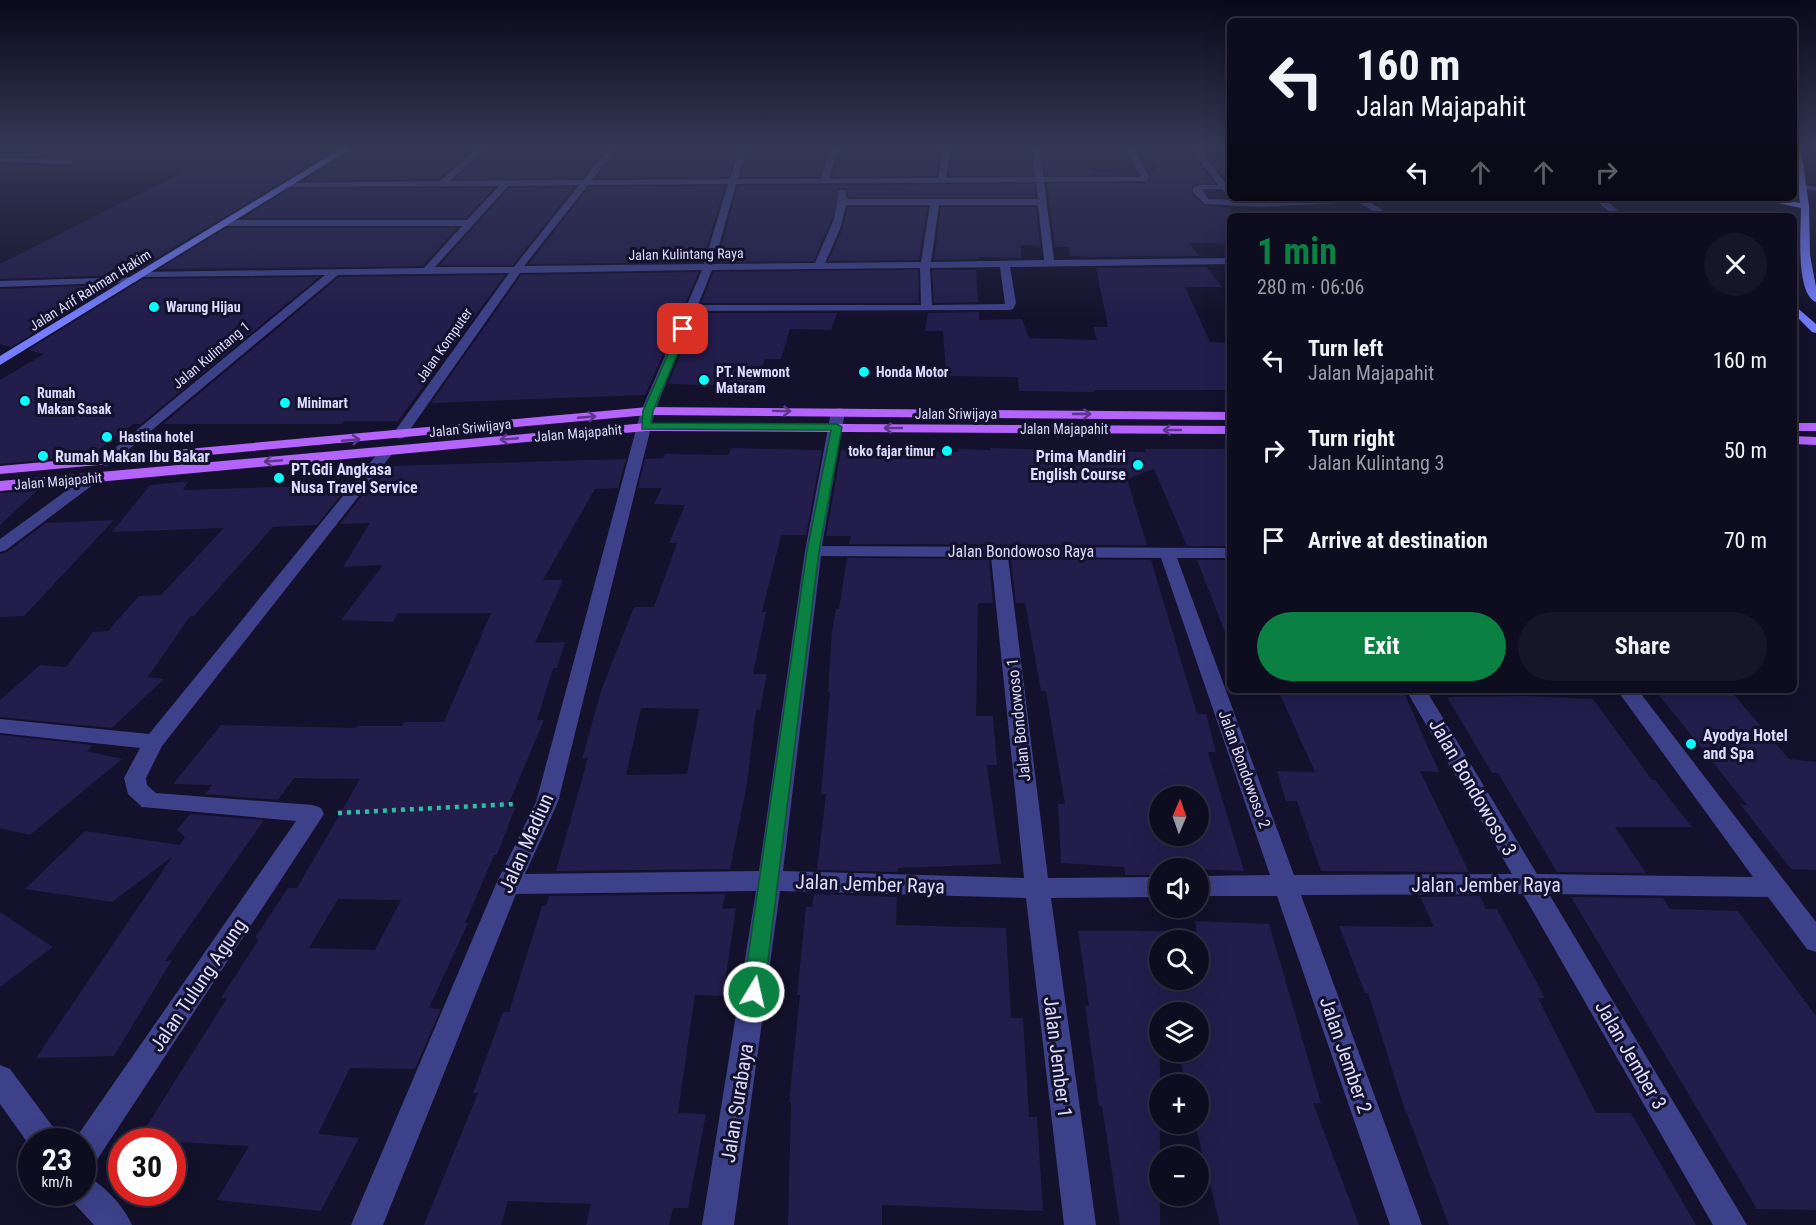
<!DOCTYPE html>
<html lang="en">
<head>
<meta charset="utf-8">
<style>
  body { margin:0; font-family:"Roboto Condensed",sans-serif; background:#171629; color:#f1f3f6; height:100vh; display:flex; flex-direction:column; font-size:22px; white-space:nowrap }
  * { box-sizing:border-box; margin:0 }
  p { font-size:20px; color:#9b9ca5 }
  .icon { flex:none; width:33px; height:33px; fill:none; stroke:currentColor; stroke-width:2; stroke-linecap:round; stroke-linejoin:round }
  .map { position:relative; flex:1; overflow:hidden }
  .panel { position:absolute; left:1227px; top:213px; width:570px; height:480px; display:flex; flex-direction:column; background:#0e0d20; border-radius:9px; box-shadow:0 6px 24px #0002,0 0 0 2px #2e2d3e }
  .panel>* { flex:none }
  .hud { position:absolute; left:1227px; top:18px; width:570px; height:183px; border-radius:9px; box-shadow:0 6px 24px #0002,0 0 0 2px #2e2d3e; background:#0e0d20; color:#f1f3f6; overflow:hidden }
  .needle { width:39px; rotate:2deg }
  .tools { position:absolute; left:1149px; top:786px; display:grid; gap:12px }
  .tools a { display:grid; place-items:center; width:60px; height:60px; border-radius:50%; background:#0e0d20; box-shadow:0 6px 24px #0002,0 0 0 2px #2e2d3e; font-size:30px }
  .speed { position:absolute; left:18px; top:1128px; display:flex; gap:12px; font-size:30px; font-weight:700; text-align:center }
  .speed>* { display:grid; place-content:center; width:78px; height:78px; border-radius:50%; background:#0e0d20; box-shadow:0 6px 24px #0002,0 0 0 2px #2e2d3e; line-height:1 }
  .speed small { font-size:15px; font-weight:400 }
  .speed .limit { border:9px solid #d22; background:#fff; color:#111 }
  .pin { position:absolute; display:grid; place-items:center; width:51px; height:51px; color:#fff; margin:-26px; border-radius:12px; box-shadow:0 3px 9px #0006 }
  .me { position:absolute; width:66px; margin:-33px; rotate:9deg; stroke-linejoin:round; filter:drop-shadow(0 0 4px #0008) }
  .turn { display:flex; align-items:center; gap:21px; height:126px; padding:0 30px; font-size:27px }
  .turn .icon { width:78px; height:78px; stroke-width:2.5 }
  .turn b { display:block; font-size:42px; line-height:51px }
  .lanes { display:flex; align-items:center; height:57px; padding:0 30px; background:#0003; justify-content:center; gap:30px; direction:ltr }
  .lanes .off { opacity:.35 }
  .round { display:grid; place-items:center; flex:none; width:63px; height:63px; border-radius:32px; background:#171629 }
  .head { display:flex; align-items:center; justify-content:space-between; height:102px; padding:0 30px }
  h1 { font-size:36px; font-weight:700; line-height:45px; color:#0b8043 }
  .primary-button { display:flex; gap:12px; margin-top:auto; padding:12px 30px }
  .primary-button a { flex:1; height:69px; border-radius:36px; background:#0b8043; color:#fff; font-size:24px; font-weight:700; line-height:69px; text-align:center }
  .primary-button a+a { background:#171629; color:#f1f3f6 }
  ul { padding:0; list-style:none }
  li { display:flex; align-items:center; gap:18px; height:90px; padding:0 30px }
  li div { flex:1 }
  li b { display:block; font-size:22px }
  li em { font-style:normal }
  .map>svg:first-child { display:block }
  .building { fill:#221d4b; fill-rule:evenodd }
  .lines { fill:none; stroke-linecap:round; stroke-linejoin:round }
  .path { stroke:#32bca6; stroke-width:4.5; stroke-dasharray:4 5; stroke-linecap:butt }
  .lane { fill:#3d4189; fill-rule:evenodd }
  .street { fill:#3d4189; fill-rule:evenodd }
  .secondary { fill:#737dfe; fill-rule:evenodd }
  .primary { fill:#b563fd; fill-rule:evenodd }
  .oneway { stroke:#5c368a }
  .route { fill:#0b8043; stroke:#07532c; stroke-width:1.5 }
  .poi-dot { fill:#09fbfd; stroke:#13112b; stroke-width:2 }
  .labels { text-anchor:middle; stroke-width:6; stroke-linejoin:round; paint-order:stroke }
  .far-street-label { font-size:14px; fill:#dcdbff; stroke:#13112b }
  .far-poi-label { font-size:14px; font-weight:bold; fill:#dcdbff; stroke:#13112b; text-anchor:start }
  .poi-label { font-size:16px; font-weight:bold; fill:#dcdbff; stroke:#13112b; text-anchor:start }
  .street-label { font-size:16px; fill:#dcdbff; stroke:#13112b }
  .near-street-label { font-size:20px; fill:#dcdbff; stroke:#13112b }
</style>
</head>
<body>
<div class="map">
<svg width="1816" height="1225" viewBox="0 0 1816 1225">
  <rect width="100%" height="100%" fill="#13112b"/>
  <path class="building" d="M213,148H337L129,275L0,279V264L221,153Z
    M354,148H473L439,179L304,181Z
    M488,148H606L582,178L456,179Z
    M619,148H737L728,177L597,178Z
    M749,148H831L825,158L819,177H741Z
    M844,148H941L936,176L832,177L837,160Z
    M953,148H1030L1033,175L949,176Z
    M1042,148H1080L1092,172L1136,171L1137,175H1045Z
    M1193,154L1214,183H1200L1192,186L1191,194L1205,206L1230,208V244L1189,243L1199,256L1093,257L1070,256L1068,247H1055L1047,184L1146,183L1151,178L1149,171H1156L1154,168H1161L1150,155Z
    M1207,154H1230V185Z
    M1034,184L1035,197H849L846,188H839L832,218L814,261L717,262L738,186Z
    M725,186L702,262L529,264L589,187Z
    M574,187L513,265H440L509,188Z
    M494,188L466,218H243L289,189Z
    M848,207H927L919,260L828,261L842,230Z
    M941,207H1036L1040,246L1021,245V258L978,257V259L934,260Z
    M226,228H457L423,266L159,269Z
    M1207,267L1222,287H1185L1210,342L1230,343V390H1094V392L1019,391L1018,377L946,376L943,331H925L928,313L979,312V320L1022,319L1029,338L1097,340L1093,327H1108L1096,268Z
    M918,270L919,303H701L714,272Z
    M932,270H976L978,302L934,303Z
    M699,272L645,395L431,403L521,275Z
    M505,275L398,421H344L342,424H163L339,277Z
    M319,277L141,424H133L97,451H80L73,457L0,464V380L44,354L28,350L143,279Z
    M112,285L11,347L0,344V289Z
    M697,313H837L831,330L790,329L781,359H765L755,386L668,384Z
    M731,448L822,450L806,535H781L762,612H766L753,674H767L760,710H756L747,784L730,869L556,871L588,758L582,759L601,691L634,607H654L677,543H669L685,505L654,504L662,488H638L645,459L663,458L665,454L728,455ZM641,708L699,709L687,774L626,775Z
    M990,448L1146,452L1145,449H1230V546H1187L1154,469L1127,479L1147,545L849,544L851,536H826L841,450L958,452V449L991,450Z
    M626,459L618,488L595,489L543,580H563L535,643L565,642L557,668H553L537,720H544L507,808H515L497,855H494L465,923H468L429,1008L441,1009L415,1069L350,1068L318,1134L359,1138L321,1211L217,1200L249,1146L138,1140L227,998H221L259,939L255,938L288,888H297L360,779L294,778L278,800L205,794L212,785L173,784L221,725L356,728L357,726H402L404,722H444L491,613H398L393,622L341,620L383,565L343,567L370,523L340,524L371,484H377L389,466ZM338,899L401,900L375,950L309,948Z
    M189,481L183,490L349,485L317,525L273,527L194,616H190L148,677L164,679L112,728L0,717V700L40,665L66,667L93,632L108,631L139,596L161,595L224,528L112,532L150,485Z
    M38,490L0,525V493Z
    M114,520L24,616L0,617V554L7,552L46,523Z
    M847,558L989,559L993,603H978L976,716H993L997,765H987L1001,864L898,868V872L817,870L826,794H821L830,692H828L832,631L836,609H839Z
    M1011,559L1151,560L1197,714H1206L1216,752H1208L1244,871L1160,868V875H1125L1124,867L1061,863L1058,804H1065L1046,691H1041L1025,603H1016ZM1160,796H1198V836H1160Z
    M1197,560H1230V639L1228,640Z
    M1278,690H1401L1406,697L1439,772L1420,771L1469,872L1321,871L1297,801H1286L1277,771L1315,772Z
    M1655,690H1730L1789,759L1816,762V870L1791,869L1740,804L1747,805Z
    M1526,696L1593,699L1652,780H1655L1692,827H1615L1646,873L1557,872L1498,773H1492L1447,697Z
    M0,735L93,745L87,751L122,759L30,835L0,828Z
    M190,814L264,820L165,961L172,960L114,1056L36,1058L172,857L112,902L25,889L85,831L180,845L185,837L177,830Z
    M725,894L722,909L736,908L723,996L695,995L678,1113L706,1114L688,1208H673L669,1225H586L591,1204L508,1201L501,1225H424L478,1093H473L503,1012H509L542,906H546L549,896Z
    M814,894L897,897L896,925L1006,928L1011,1018H1023L1029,1117H1037L1043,1211L882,1205V1225H788L791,1102H789L800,995H797L806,907H812Z
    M1480,896L1486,909H1497L1545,998H1538L1596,1113H1631L1696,1225H1449L1402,1101L1368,993H1365L1339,926L1434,927L1420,897Z
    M1571,897L1663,898L1670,909L1738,911L1816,1016V1210L1757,1209Z
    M0,912L53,947L0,987Z
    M1195,921L1269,924L1321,1103H1313L1359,1225H1220L1195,1124H1198V1084H1186L1178,1052H1198V1012H1169L1168,1011L1160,1012V1225H1120L1102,1106H1099L1085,1006H1089L1078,931H1197ZM1160,940H1198V980H1160Z"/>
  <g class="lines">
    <path class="path" d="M338,813L516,804"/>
    <path class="lane" d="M1800,184L1816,187V191L1800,188Z"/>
    <path class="street" d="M477,148H486L450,181L583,180L609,148H617L592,180L730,179L739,148H747L738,179H821L827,159L834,148H842L835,159L829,179L938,178L943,148H951L946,178L1035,177L1032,148H1040L1043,177H1141L1126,148H1134L1149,177L1146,181L1044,182L1054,260L1230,258V264L1010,267L1016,303L1013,309L1009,310L695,311L655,411L558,802L525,874L759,871L805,551L831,412L838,408L843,409L845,412L822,546L1230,548V558H1177L1294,875L1512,874L1406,690H1426L1537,874L1753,877L1617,690H1638L1816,922V952L1807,949L1768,897L1549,894L1747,1225H1713L1523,894L1301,895L1422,1225H1390L1277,896H1198V876L1270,875L1161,558L1008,557L1048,878L1160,877V897L1051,898L1096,1225H1064L1026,898L780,891L734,1225H702L756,891L516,894L383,1225H351L496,884L536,802L641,411L702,270L520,273L404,438L399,439L392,435L509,273L338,275L110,465L105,466L98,462L325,275L142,277L138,276V272L424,268L462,226H224L219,223L224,220H467L499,186L287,187L283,185L287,183L440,181ZM1036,182L1038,199H847L845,190H839L834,219L815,263L714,264L736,184ZM728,184L704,264L524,266L588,185ZM579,185L514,267H435L508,186ZM846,205H930L921,262L825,263L840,229ZM939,205H1038L1044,260L931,262ZM1000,267L1005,304L932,305L930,268ZM920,268L921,305H698L712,270ZM821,556L991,557L1024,878L783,871Z
      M1191,148H1199L1230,189L1229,196L1222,189H1202L1208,199L1262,201L1400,198L1396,201L1370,202L1391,216H1381L1358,202L1262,207L1205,204L1193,192V188L1200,185H1218Z
      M0,158L71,160L75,162L71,164L0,162Z
      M1588,198L1605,199L1623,216H1614L1599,203Z
      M132,277L137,280L136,282L0,287V281Z
      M387,447L394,451L392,454L162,746L146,778L147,785L156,793L313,805L321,808L324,814L93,1166L82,1170V1142H73L296,821L142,807L128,794L124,778L140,748L0,733V719L149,734L382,448Z
      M93,474L100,478L98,481L6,550L0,552V539L88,475Z
      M0,1065L10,1069L56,1131L60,1142H32V1149L0,1104Z
      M82,1174C102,1182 124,1206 132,1225H94L71,1200L68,1192H82Z"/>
    <path class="secondary" d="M342,148H352L0,365V356Z
      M1794,148H1801L1809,206L1810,255L1816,287V302C1795,294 1801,227 1801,208L1774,202L1778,199L1800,203Z
      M1794,305L1816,324V333L1812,332L1794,314Z"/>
    <path class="primary" d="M648,407L1230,412V420L648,415L0,474V466Z
      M646,423L1230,426V434L646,431L0,491V481Z
      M1794,423H1816V431H1794Z
      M1794,436L1816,437V445L1794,444Z"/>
  </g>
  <defs><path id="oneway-shaft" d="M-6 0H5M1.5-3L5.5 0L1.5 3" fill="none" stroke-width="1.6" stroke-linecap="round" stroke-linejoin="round" transform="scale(1.5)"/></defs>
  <g class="oneway">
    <use href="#oneway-shaft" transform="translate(782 411) rotate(1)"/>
    <use href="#oneway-shaft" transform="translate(1082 414)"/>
    <use href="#oneway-shaft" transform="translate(587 417) rotate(-5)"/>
    <use href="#oneway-shaft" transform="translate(893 428) rotate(-180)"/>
    <use href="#oneway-shaft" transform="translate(1172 430) rotate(-180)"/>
    <use href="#oneway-shaft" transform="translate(509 439) rotate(175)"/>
    <use href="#oneway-shaft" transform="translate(351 440) rotate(-5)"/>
    <use href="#oneway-shaft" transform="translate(273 461) rotate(175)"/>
  </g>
  <linearGradient id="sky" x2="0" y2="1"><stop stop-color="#0a0918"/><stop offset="0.46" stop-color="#333855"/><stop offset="1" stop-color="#333855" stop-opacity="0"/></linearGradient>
  <rect width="1816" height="320" fill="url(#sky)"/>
  <path class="route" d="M683,326L688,329L653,411L651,423L837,424L842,427L819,551L764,992L761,998L754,1001L746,998L743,992L807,551L831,430L642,429L643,411L679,329Z"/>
  <g class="poi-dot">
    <circle cx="154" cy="307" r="6"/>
    <circle cx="864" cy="372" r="6"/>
    <circle cx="704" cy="380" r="6"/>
    <circle cx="25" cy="401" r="6"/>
    <circle cx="285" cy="403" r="6"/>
    <circle cx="107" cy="437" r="6"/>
    <circle cx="947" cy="451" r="6"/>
    <circle cx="43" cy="456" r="6"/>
    <circle cx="1138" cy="465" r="6"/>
    <circle cx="279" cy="478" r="6"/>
    <circle cx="1691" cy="744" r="6"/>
  </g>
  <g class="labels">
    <g class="far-street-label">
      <text transform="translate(686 254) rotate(-1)" y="5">Jalan Kulintang Raya</text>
      <text transform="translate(90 290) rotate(-32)" y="5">Jalan Arif Rahman Hakim</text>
      <text transform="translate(444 345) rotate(-55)" y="5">Jalan Komputer</text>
      <text transform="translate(211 355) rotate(-40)" y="5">Jalan Kulintang 1</text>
      <text x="956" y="419">Jalan Sriwijaya</text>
      <text transform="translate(470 428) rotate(-6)" y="5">Jalan Sriwijaya</text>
      <text x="1064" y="434">Jalan Majapahit</text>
      <text transform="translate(578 433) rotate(-5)" y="5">Jalan Majapahit</text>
      <text transform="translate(58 481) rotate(-5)" y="5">Jalan Majapahit</text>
    </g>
    <g class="far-poi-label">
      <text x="166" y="312">Warung Hijau</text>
      <text x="716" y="377">PT. Newmont<tspan x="716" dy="16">Mataram</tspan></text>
      <text x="876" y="377">Honda Motor</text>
      <text x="37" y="398">Rumah<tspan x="37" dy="16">Makan Sasak</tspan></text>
      <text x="297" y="408">Minimart</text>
      <text x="119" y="442">Hastina hotel</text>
      <text x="935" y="456" text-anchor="end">toko fajar timur</text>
    </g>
    <g class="poi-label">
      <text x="55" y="462">Rumah Makan Ibu Bakar</text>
      <text x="1126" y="462" text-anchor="end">Prima Mandiri<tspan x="1126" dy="18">English Course</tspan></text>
      <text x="291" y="475">PT.Gdi Angkasa<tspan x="291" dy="18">Nusa Travel Service</tspan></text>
      <text x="1703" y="741">Ayodya Hotel<tspan x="1703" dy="18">and Spa</tspan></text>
    </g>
    <g class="street-label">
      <text x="1021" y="557">Jalan Bondowoso Raya</text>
      <text transform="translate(1018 720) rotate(-96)" y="6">Jalan Bondowoso 1</text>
      <text transform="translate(1245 769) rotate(70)" y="6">Jalan Bondowoso 2</text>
    </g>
    <g class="near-street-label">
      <text transform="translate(1473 787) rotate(60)" y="7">Jalan Bondowoso 3</text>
      <text transform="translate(526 843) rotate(-66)" y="7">Jalan Madiun</text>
      <text transform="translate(870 884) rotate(2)" y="7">Jalan Jember Raya</text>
      <text x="1486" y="892">Jalan Jember Raya</text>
      <text transform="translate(198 985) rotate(-56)" y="7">Jalan Tulung Agung</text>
      <text transform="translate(1346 1055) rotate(71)" y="7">Jalan Jember 2</text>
      <text transform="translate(1631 1055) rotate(60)" y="7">Jalan Jember 3</text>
      <text transform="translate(1058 1057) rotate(83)" y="7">Jalan Jember 1</text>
      <text transform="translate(737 1103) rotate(-81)" y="7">Jalan Surabaya</text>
    </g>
  </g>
</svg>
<div class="tools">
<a><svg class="needle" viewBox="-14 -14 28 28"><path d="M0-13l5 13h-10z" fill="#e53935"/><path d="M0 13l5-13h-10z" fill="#9b9ca5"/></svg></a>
<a><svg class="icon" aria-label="sound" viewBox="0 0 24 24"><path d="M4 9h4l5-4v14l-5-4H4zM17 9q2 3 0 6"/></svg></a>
<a><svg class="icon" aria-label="search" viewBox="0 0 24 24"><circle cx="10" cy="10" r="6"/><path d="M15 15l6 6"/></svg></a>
<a><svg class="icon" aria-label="layers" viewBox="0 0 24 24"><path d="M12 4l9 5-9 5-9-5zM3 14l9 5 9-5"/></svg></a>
<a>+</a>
<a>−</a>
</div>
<div class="speed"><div>23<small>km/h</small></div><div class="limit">30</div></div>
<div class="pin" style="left:683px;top:329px;background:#d93025"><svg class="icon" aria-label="arrive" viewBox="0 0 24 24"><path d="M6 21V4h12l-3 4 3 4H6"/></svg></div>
<svg class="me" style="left:754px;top:992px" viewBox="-20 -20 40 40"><circle r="17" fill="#0b8043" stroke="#fff" stroke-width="3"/><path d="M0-11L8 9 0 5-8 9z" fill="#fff"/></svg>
<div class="hud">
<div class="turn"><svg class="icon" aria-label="left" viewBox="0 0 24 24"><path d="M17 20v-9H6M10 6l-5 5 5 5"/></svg><div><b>160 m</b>Jalan Majapahit</div></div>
<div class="lanes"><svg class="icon" aria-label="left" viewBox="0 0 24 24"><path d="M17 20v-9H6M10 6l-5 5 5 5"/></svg><svg class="icon off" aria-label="ahead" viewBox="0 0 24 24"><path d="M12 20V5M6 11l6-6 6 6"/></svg><svg class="icon off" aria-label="ahead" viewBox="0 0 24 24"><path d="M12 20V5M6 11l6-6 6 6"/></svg><svg class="icon off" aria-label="right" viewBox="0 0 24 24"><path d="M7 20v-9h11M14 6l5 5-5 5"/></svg></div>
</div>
<section class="panel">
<div class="head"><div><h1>1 min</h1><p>280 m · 06:06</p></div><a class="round"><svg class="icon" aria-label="close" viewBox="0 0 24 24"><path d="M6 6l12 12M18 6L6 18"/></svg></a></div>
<ul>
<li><svg class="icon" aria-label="left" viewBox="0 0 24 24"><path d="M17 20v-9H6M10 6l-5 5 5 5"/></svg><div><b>Turn left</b><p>Jalan Majapahit</p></div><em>160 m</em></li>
<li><svg class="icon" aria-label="right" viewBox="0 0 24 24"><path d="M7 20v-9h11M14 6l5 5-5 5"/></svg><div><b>Turn right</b><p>Jalan Kulintang 3</p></div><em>50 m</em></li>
<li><svg class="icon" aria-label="arrive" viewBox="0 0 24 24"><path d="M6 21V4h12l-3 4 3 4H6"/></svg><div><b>Arrive at destination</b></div><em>70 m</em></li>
</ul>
<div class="primary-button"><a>Exit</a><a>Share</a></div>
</section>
</div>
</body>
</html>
